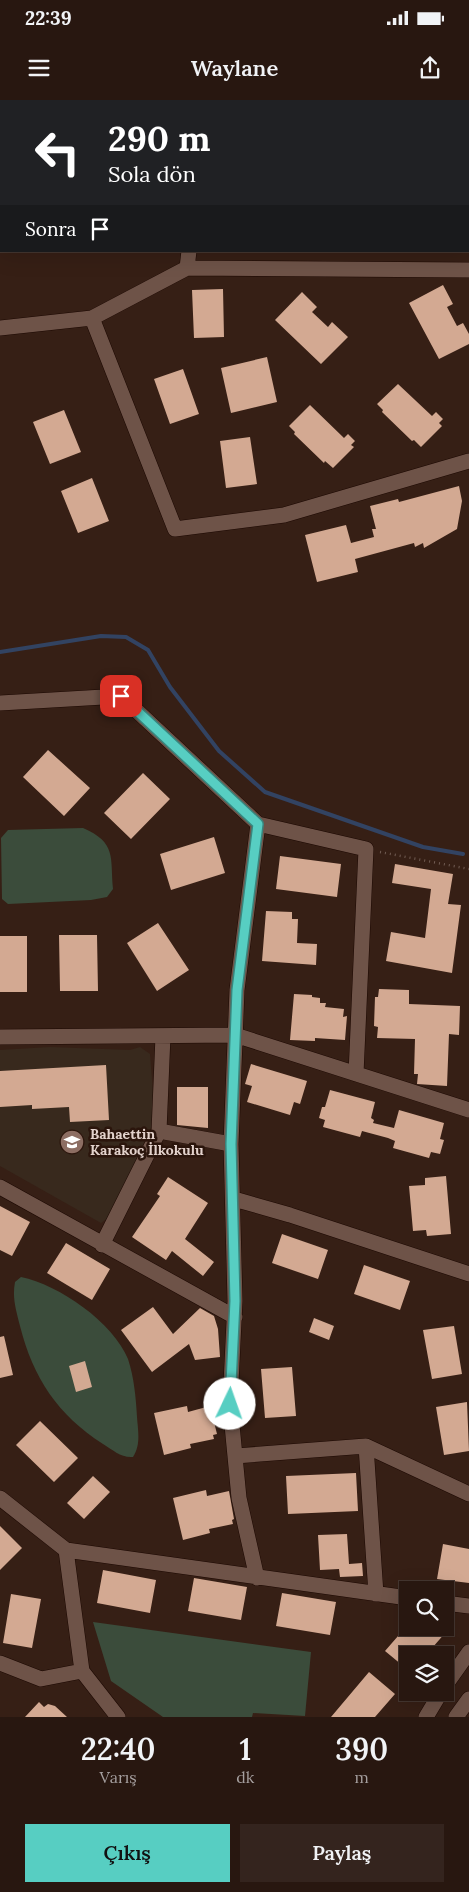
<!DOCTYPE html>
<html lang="tr">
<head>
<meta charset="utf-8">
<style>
  body { margin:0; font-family:Lora,serif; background:#34241e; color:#f1f3f6; height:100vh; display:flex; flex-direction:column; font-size:19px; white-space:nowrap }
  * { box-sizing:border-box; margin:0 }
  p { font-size:16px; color:#a59f9f }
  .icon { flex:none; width:28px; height:28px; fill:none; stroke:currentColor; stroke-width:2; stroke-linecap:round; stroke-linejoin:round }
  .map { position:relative; height:1617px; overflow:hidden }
  .details { display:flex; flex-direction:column; background:#281710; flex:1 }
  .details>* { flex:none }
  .banner { position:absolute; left:0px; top:0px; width:470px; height:152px; box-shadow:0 5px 20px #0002,0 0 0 1px #443630; background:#202124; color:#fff; overflow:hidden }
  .controls { position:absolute; left:399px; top:1481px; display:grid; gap:10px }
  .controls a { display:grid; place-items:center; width:55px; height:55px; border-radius:0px; background:#281710; box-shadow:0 5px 20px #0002,0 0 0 1px #443630; font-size:25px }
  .pin { position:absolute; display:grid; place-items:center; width:42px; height:42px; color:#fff; margin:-21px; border-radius:10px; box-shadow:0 2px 8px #0006 }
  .me { position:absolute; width:55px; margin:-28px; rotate:3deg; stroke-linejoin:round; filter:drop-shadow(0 0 4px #0008) }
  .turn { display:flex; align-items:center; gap:18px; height:105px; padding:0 25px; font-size:22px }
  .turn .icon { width:65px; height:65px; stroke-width:2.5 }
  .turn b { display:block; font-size:35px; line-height:42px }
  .then { display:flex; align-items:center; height:48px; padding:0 25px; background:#0003; gap:10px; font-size:19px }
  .eta { display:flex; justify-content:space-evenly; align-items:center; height:85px; text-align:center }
  .eta b { font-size:30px; font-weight:600; line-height:35px }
  .action { display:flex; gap:10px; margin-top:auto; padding:10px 25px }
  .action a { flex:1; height:58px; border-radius:0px; background:#57cec2; color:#111; font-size:20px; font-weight:600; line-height:58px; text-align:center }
  .action a+a { background:#34241e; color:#f1f3f6 }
  .status { display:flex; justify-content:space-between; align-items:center; height:35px; padding:0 25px; background:#281710; direction:ltr }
  .status svg { height:14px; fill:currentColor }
  header { display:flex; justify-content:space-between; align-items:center; height:65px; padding:0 25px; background:#281710; font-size:22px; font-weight:600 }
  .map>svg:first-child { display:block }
  .education { fill:#38291d }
  .grass { fill:#3b4c3b }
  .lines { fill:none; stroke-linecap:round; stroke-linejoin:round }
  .stream { stroke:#324362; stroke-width:4 }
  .building { fill:#d3a992 }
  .street-casing { stroke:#1c0802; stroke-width:16 }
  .secondary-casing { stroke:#1c0802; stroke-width:16 }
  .path { stroke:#715c53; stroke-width:2.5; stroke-dasharray:1 4; stroke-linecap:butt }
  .street { stroke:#6e5348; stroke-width:15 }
  .secondary { stroke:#6e5348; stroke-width:15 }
  .route-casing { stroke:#39867e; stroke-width:12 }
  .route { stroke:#57cec2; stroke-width:9 }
  .labels { text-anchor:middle; stroke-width:5; stroke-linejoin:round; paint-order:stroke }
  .poi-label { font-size:14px; font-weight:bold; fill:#e3d2cc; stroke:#2b150c; text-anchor:start }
</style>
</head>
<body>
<div class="status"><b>22:39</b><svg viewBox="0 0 49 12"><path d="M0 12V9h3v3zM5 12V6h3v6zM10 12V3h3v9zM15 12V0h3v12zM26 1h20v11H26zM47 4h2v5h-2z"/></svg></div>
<header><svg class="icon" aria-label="menu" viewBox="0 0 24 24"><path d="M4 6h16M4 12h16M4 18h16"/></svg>Waylane<svg class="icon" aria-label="share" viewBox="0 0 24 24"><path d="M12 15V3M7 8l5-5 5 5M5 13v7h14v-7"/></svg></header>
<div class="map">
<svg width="469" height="1617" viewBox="0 0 469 1617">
  <rect width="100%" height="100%" fill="#361f15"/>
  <path class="education" d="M50,947L130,950L140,947L150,954L155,1018L112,1115L101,1123L0,1066V950Z"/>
  <path class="grass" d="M83,728C117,743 110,757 113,789L107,797L91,800L8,804L2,799L1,738L8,730Z
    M21,1177C59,1185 113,1222 128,1259C134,1277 136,1298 137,1317C138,1331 141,1345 133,1357C121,1358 113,1350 103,1344C58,1315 33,1278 20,1226C16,1210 12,1198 15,1182Z
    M93,1522L311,1552L305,1616L253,1613L252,1617H163L111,1581Z"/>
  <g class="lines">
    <path class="stream" d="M0,552L101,536L126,537L148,550L170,587L219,651L265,692L423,747L463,754"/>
  </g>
  <path class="building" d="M443,185L453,204L447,207L457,226L463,223L469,234V244L439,259L409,203Z
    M223,189L224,237L194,238L192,190Z
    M302,192L317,207L312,212L328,227L332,222L348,237L321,264L275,220Z
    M267,257L277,302L231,313L221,268Z
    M183,269L199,314L170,324L154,279Z
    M398,284L432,316L436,312L443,319L439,323L442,326L421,347L414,340L412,341L382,312L383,310L377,304Z
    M310,305L344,338L348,334L355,341L351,345L354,347L333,368L325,361L324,363L294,334L295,332L289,326Z
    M64,310L81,352L50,364L33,322Z
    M250,337L257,384L226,388L220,341Z
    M92,378L109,421L78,433L61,391Z
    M459,386L462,401L457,429L424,448L423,443L415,447L414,443L355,459L358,472L317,482L305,435L346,425L351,443L374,437L372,429H376L370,406L398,399L399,402Z
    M48,650L90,688L64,716L23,677Z
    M143,673L170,699L131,739L104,713Z
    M214,737L225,773L171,790L160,754Z
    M280,756L341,764L337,797L276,789Z
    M395,764L453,774L448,804L461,805L452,873L386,861L391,832L425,838L431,789L392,783Z
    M266,811L292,812V819H298L297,843L317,844L316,865L262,861Z
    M158,823L189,870L157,891L127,843Z
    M59,835H97L98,891H60Z
    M0,836H27V892H0Z
    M379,889L409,890V904L460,906L459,935L449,934L447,986L417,984L418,974H414L415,939L377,938L378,927L374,926L375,897H378Z
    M294,894L312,895V897L320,898V903H326L325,907L344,909L343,917L347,916L345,940L315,938V941L290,940Z
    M251,964L307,981L300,1004L294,1002L290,1015L247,1002L252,986L245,984Z
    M106,965L109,1020L70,1022L69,1007L32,1009V1005L0,1007V971Z
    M177,987H208V1028L177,1025Z
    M330,990L375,1002L371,1018L374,1020L373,1023L394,1028L399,1010L444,1023L440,1039L444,1040L440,1054L431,1052L429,1058L393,1048L395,1041L388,1038L362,1031L360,1037L323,1027L325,1020L319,1018L322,1007H325Z
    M446,1076L451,1134L427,1136L426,1130L413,1131L409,1086L425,1085V1078Z
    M168,1077L208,1103L185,1139L214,1162L203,1176L172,1151L166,1160L132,1137L160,1096L157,1094Z
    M0,1106L30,1122L12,1156L0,1150Z
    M282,1134L328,1150L318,1179L272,1163Z
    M66,1143L110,1169L92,1200L47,1173Z
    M364,1165L410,1181L400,1210L354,1194Z
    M153,1207L173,1234L200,1208L214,1216L218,1229L220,1257L195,1260L189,1244L152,1272L121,1230Z
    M314,1218L334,1226L329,1240L309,1232Z
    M454,1226L462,1274L432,1279L423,1230Z
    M4,1236L13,1275L0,1278V1237Z
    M85,1261L92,1287L76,1292L69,1266Z
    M292,1267L296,1316L265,1318L261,1269Z
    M467,1302L469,1351L444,1355L436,1307Z
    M187,1306L188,1312L210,1306L217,1334L213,1335L214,1339L190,1344L191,1348L164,1355L154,1313Z
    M40,1321L78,1358L54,1382L16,1345Z
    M356,1373L358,1411L288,1414L286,1376Z
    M93,1376L110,1392L84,1419L67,1403Z
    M206,1390L207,1396L229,1391L234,1419L232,1420L233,1424L209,1429L210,1433L183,1440L173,1398Z
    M0,1426L22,1448L0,1470Z
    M347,1434L349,1464L362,1463L363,1476L340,1477L339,1469L320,1470L318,1435Z
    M443,1444L469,1449V1483L437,1479Z
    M103,1470L156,1480L150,1513L97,1503Z
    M194,1478L247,1487L241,1520L188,1511Z
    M282,1493L336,1502L330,1535L276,1526Z
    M11,1494L41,1499L32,1548L3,1543Z
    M405,1528H440L446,1532L426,1555H408V1570L385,1551Z
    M369,1572L395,1594L375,1617H331Z
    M39,1602L44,1607L48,1604L55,1606L67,1617H25Z"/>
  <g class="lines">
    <g class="street-casing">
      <path id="street" d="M394,0V1
        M198,1V0
        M187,168L189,151
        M92,218L175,429L284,415L469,361
        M0,228L92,218L187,168L469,170
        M0,603L121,596L258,724L366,749L356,974
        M0,937L235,935L469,1010
        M159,1031L231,1044
        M0,1087L235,1217
        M234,1099L290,1115L469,1174
        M102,1145L159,1031L163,936
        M366,1346L376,1494
        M235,1356L366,1346L469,1394
        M0,1398L66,1450L408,1498
        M66,1450L82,1571L118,1617
        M257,1478L239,1398L230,1304L235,1201L231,1044L237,890L258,724
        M445,1503L469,1506
        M0,1563L41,1579L82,1571"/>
    </g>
    <g class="secondary-casing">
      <path id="secondary" d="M445,1586L469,1552
        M426,1617L441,1592
        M456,1617L469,1599"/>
    </g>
    <path class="path" d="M380,752L469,769"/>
    <use href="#street" class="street"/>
    <use href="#secondary" class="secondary"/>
  </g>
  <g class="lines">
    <g class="route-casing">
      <path id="route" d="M121,596L258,724L237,890L231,1044L235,1201L230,1304"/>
    </g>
    <use href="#route" class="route"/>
  </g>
  <defs>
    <g id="school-disc" transform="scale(1.25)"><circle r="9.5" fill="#8d6e63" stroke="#2b150c"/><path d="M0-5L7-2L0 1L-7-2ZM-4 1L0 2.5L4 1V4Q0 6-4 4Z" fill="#fff"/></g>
  </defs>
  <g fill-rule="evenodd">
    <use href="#school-disc" x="72" y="1042"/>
  </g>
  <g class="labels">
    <g class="poi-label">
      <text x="90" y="1039">Bahaettin<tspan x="90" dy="16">Karakoç İlkokulu</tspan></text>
    </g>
  </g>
</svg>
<div class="controls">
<a><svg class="icon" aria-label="search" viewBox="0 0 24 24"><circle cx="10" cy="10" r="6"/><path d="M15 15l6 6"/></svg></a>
<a><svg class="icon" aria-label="layers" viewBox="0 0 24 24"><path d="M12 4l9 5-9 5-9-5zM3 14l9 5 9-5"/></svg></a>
</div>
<div class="pin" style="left:121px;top:596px;background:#d93025"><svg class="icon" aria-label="arrive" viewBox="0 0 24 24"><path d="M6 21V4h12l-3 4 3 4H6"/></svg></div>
<svg class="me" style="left:230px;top:1304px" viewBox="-20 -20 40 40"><circle r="19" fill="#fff"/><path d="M0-13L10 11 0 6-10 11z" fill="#57cec2"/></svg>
<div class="banner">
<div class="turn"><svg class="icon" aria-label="left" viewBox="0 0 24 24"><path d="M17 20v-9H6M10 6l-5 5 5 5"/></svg><div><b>290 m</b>Sola dön</div></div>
<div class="then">Sonra<svg class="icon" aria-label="arrive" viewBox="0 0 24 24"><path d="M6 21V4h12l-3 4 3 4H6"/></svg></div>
</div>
</div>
<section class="details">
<div class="eta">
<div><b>22:40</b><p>Varış</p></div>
<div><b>1</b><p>dk</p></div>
<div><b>390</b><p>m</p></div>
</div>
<div class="action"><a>Çıkış</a><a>Paylaş</a></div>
</section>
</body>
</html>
